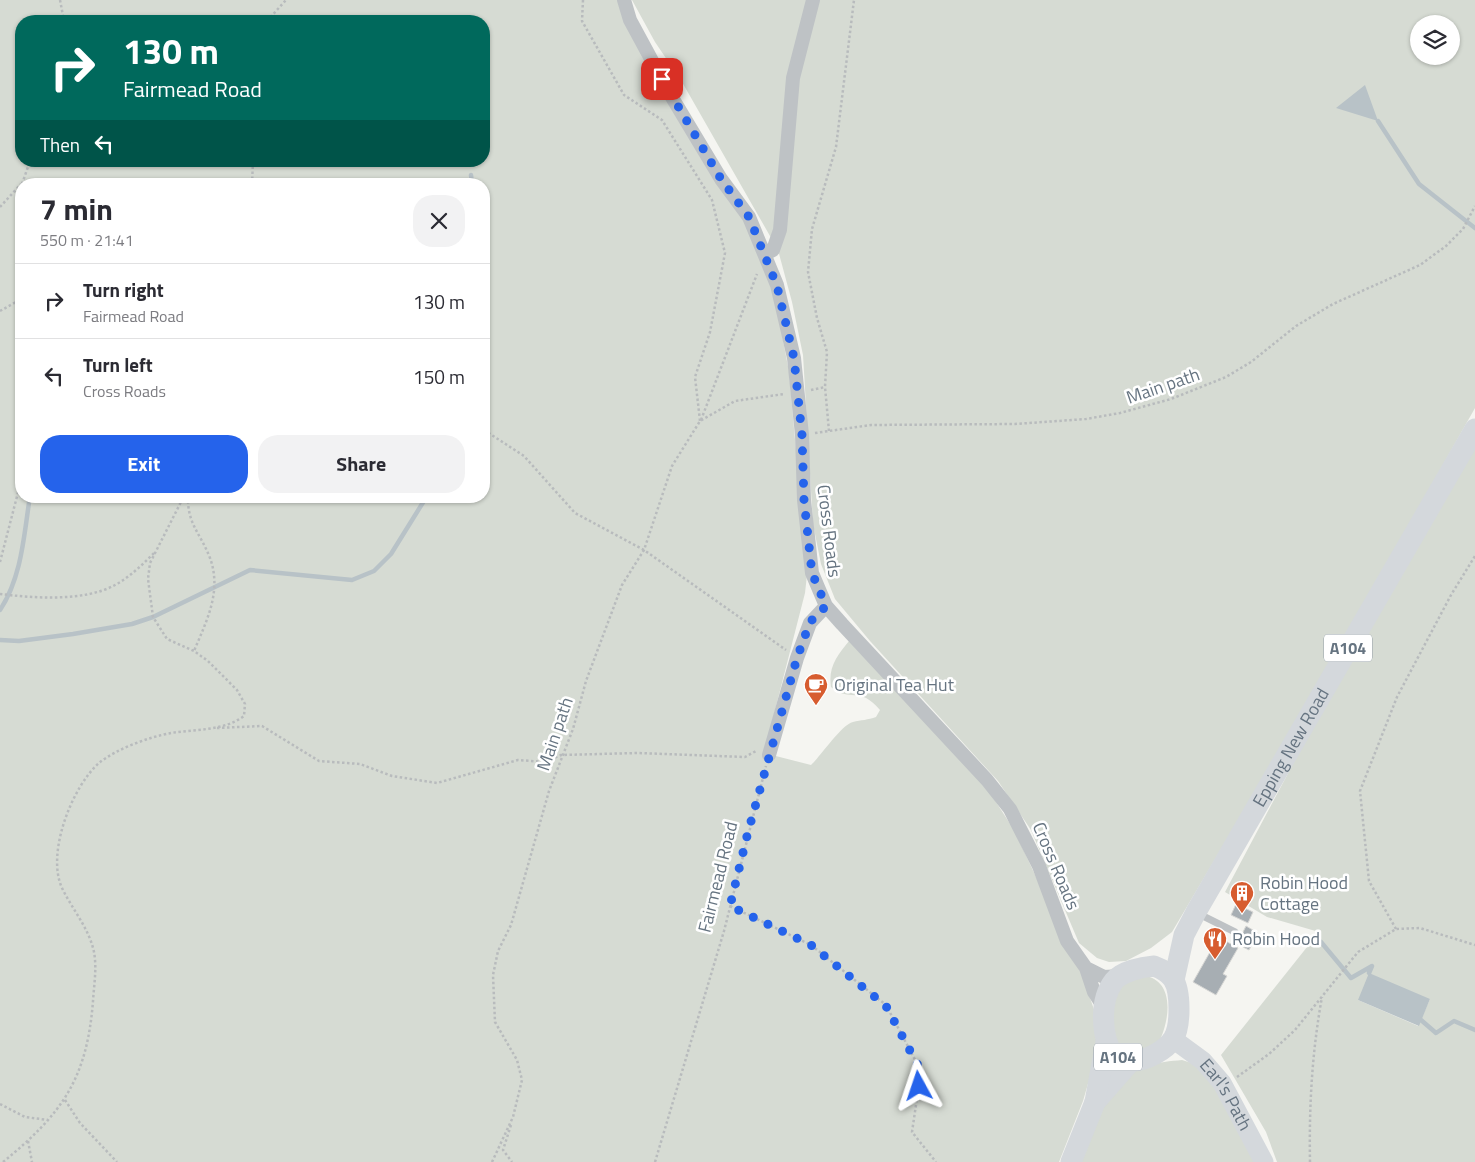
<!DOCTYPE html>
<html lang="en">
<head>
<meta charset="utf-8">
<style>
  body { margin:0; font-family:"Titillium Web",sans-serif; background:#f2f2f3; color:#2b2b33; height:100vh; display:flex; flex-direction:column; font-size:19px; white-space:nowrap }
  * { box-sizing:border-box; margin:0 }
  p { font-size:16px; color:#7c7c81 }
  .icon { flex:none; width:28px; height:28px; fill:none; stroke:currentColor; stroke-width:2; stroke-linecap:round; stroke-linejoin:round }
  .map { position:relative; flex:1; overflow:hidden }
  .side { position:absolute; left:15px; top:178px; width:475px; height:325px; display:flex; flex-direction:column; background:#fff; border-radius:20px; box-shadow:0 1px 4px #0004 }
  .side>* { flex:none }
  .guide { position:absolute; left:15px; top:15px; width:475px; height:152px; border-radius:20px; box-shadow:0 1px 4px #0004; background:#00695c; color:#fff; overflow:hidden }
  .buttons { position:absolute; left:1410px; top:15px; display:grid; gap:10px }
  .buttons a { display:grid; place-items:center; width:50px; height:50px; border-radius:50%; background:#fff; box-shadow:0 1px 4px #0004; font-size:25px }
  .pin { position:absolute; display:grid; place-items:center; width:42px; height:42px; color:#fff; margin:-21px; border-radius:10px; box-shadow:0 2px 8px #0006 }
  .me { position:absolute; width:55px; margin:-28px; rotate:355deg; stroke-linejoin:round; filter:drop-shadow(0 0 4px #0008) }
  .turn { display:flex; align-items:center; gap:18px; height:105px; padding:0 25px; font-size:22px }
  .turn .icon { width:65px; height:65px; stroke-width:2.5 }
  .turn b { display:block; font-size:35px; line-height:42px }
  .then { display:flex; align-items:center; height:48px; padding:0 25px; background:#0003; gap:10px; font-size:19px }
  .round { display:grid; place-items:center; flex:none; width:52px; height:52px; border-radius:20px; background:#f2f2f3 }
  .summary { display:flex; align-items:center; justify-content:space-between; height:85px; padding:0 25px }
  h1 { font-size:30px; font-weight:700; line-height:38px }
  .button { display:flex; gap:10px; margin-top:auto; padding:10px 25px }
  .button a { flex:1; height:58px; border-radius:20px; background:#2563eb; color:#fff; font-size:20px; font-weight:700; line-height:58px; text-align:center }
  .button a+a { background:#f2f2f3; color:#2b2b33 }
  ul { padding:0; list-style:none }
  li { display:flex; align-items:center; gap:15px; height:75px; padding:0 25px; border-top:1px solid #e1e1e2 }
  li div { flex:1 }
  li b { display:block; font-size:19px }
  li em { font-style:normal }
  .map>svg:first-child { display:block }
  .green { fill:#d6dbd3; fill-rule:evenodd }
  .water { fill:#b8c2c7 }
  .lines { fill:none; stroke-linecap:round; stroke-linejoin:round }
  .stream { stroke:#b8c2c7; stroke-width:4.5 }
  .building { fill:#a7aeb3; stroke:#d6d6d4 }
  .path { stroke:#b8bbbd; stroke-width:2.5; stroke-dasharray:2.5 2.5; stroke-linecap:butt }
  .lane { stroke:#bec2c5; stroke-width:7 }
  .street { stroke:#bec2c5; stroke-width:14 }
  .secondary { stroke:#d4d8dc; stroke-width:19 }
  .primary { stroke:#d4d8dc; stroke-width:21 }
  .route { stroke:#2563eb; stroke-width:9; stroke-dasharray:0 16.2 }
  .labels { text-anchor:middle; stroke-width:5; stroke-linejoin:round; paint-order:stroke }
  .shield { fill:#fff; stroke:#949ea7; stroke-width:1 }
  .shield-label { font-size:16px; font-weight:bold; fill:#667481 }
  .street-label { font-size:18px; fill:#667481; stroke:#fff }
  .poi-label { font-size:18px; fill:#667481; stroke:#fff; text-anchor:start }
</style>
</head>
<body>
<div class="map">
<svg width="1475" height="1162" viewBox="0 0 1475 1162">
  <rect width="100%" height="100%" fill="#f5f5f1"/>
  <path class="green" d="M0,0H620L749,226L766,268L778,314L789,372L807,575L805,593L764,753L811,765C821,756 841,725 853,722C861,720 868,720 876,717L880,710C859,685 850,703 831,687C828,667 837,656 849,641L987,788L1014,830L1082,975L1098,1021V1049L1083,1101L1059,1162H0ZM21,21H484V161H21ZM21,184H484V496H21Z
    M632,0H1475V408L1328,668L1172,932L1151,948L1126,961L1109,962L1097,958L1079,943L1031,830L998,781L870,641L835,599L821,564L813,524L803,355L792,302L778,250L682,82L655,42ZM1419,24H1451V56H1419Z
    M1475,443V1162H1277L1266,1132L1221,1055L1319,932L1267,917L1225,892L1318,717ZM1430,999L1418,1026L1358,1000Z
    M1147,976C1176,984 1169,1023 1158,1044L1130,1056L1115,1043C1113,1024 1106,997 1124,983C1129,979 1140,978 1147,976Z
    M1182,1060L1201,1066L1260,1162H1080C1089,1140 1101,1102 1115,1085C1130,1065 1160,1062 1182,1060Z"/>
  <path class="water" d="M1365,85L1378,121L1336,108Z
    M1369,973L1430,999L1419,1026L1358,1000Z"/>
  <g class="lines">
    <path class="stream" d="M1378,121L1419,184L1475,228
      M471,175L472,184
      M0,610C22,577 24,534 30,496
      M0,640L19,641L73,634L132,624L153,617L250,570L352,580L374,571L391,554L427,496
      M1321,942L1351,978L1372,966L1369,973
      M1421,1020L1436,1033L1454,1021L1475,1030"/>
  </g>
  <path class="building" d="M1236,904L1253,912L1248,923L1231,915Z
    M1246,926L1258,933L1249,950L1237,944Z
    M1224,940L1238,948L1223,974L1227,976L1216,995L1193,982L1210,952L1216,955Z"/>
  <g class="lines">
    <path class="path" d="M60,0L64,21
      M583,0L582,21L624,95L662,120L712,200L725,253L710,332L695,377L700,421
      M267,21L286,0
      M22,184L30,161
      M252,184L253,161
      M21,190L17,231L21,285
      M0,207L21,184
      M0,311L16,302L21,284
      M811,390L825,387
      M701,420L757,274
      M484,430L524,456L575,513L644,550L786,650
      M829,431L825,387L827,352L817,318L808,272L812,229L836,147L854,0
      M815,433L871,425L1015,424L1086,419L1120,413L1171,399L1226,377L1251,362L1296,326L1333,304L1420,265L1446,246L1463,229L1475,206
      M188,496C187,524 201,534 210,558C222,591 207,620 194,651
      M0,562L21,481
      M0,594C33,598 84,602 115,585C130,577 142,565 154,553
      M217,728L262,726L319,761L360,764L392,776L437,783L518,760L545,762L561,755L638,753L745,757L756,751
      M730,906L811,945L886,1005L921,1071L912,1132L936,1162
      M1396,929L1369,881L1360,791L1397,697L1451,595L1475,556
      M1237,1077L1269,1054L1295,1030L1358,952L1396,929L1420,928L1475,945
      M65,1100L80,1123L117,1162
      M0,1104L25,1117L48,1120
      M511,1125L503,1150L512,1162
      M28,1141L32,1162
      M3,1162C62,1114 87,1079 93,1001C94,985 97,968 94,952C89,928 72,909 62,888C46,853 72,787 99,763C116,749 149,737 171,733C196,729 224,731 244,716L245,704L237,690L208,661L194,651L167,639L153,617L148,579L150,563L184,496
      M492,1162L513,1117L522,1080L517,1060L495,1022L493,975L498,951L511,925L549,791L573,729L586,681L622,585L644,550L672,466L700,421L735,401L784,394
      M655,1162L724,931L766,766
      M1310,1162C1309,1106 1312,1052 1322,997"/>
    <path class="lane" d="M1197,913L1235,932"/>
    <path class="street" d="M624,0L630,20L670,94L721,179L749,217L777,285L794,358L802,435L804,500L812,573L826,606L842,624L987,780L1010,809L1039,866L1067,941L1086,968L1094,992L1105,1009
      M765,254L773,250L780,230L793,78L813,0
      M769,755L797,658L810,623L826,606
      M1086,968L1104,977L1121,976"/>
    <path class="secondary" id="s1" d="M1173,1039L1203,1061L1222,1083L1264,1162"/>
    <g class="primary">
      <path d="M1154,966C1162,969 1168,972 1173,979C1181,991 1181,1027 1173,1039C1166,1050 1146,1061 1133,1061C1127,1061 1120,1058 1114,1056C1101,1038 1099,1000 1114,981C1122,971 1142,967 1154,966Z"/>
      <path id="s2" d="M1174,980L1184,935L1196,912L1475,429"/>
      <path d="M1095,1102L1131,1061"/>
      <path d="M1071,1162L1095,1102L1106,1042"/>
    </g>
  </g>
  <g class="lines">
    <path class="route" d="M662,79L721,179L749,217L777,286L794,358L802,435L804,500L812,573L826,606L810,622L797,658L748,832L730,906L811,945L886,1006L921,1071L919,1086"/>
  </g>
  <defs>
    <g id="cafe-pin" transform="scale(1.25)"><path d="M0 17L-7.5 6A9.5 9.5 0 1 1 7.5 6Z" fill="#d75c2f" stroke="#fff"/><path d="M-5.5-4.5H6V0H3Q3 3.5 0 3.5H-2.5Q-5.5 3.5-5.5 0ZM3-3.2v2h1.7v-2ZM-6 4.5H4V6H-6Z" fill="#fff"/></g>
    <g id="building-pin" transform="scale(1.25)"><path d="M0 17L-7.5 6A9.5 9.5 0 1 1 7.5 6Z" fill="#d75c2f" stroke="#fff"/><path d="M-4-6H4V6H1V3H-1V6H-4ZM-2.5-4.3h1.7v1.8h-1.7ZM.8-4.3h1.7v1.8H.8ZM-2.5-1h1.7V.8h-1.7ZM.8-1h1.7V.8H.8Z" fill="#fff"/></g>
    <g id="restaurant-pin" transform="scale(1.25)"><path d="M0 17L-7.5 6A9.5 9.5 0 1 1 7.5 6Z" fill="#d75c2f" stroke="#fff"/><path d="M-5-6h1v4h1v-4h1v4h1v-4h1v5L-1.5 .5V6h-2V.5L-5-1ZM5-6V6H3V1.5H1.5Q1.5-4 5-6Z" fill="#fff"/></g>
  </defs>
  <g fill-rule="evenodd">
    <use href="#cafe-pin" x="816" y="685"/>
    <use href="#building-pin" x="1242" y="893"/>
    <use href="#restaurant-pin" x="1215" y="939"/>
  </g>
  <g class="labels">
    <g class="shield">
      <rect x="1324" y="634.5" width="48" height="27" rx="4"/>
      <rect x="1094" y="1043.5" width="48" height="27" rx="4"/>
    </g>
    <g class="shield-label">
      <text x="1348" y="654">A104</text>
      <text x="1118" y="1063">A104</text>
    </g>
    <g class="street-label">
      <text transform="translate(1163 386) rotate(-19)" y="6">Main path</text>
      <text transform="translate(829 531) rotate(83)" y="6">Cross Roads</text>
      <text transform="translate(555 734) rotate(-71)" y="6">Main path</text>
      <text dy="6" stroke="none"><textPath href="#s2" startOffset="262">Epping New Road</textPath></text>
      <text transform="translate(1056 866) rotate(67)" y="6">Cross Roads</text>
      <text transform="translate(718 877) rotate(-76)" y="6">Fairmead Road</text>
      <text dy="6" stroke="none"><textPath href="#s1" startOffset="78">Earl's Path</textPath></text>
    </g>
    <g class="poi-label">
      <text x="834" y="691">Original Tea Hut</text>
      <text x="1260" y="889">Robin Hood<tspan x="1260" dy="21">Cottage</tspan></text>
      <text x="1232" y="945">Robin Hood</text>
    </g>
  </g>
</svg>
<div class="buttons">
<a><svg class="icon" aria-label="layers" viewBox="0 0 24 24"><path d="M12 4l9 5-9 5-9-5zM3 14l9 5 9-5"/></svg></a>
</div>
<div class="pin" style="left:662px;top:79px;background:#d93025"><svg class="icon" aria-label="arrive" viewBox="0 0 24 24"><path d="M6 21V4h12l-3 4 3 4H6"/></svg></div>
<svg class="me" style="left:919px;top:1086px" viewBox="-20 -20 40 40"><path d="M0-17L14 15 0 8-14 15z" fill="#2563eb" stroke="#fff" stroke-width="4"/></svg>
<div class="guide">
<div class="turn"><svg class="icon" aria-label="right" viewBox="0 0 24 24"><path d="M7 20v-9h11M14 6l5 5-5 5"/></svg><div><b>130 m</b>Fairmead Road</div></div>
<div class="then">Then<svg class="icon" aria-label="left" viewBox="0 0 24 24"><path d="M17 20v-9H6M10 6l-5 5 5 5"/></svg></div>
</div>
<section class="side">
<div class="summary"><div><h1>7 min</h1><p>550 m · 21:41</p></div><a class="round"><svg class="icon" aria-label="close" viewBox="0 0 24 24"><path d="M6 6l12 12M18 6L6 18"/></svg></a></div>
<ul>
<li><svg class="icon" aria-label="right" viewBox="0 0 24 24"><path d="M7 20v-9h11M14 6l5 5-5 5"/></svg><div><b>Turn right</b><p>Fairmead Road</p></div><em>130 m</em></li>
<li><svg class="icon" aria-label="left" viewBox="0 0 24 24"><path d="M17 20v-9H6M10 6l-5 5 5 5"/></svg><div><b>Turn left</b><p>Cross Roads</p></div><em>150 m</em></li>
</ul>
<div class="button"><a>Exit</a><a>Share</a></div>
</section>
</div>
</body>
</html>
